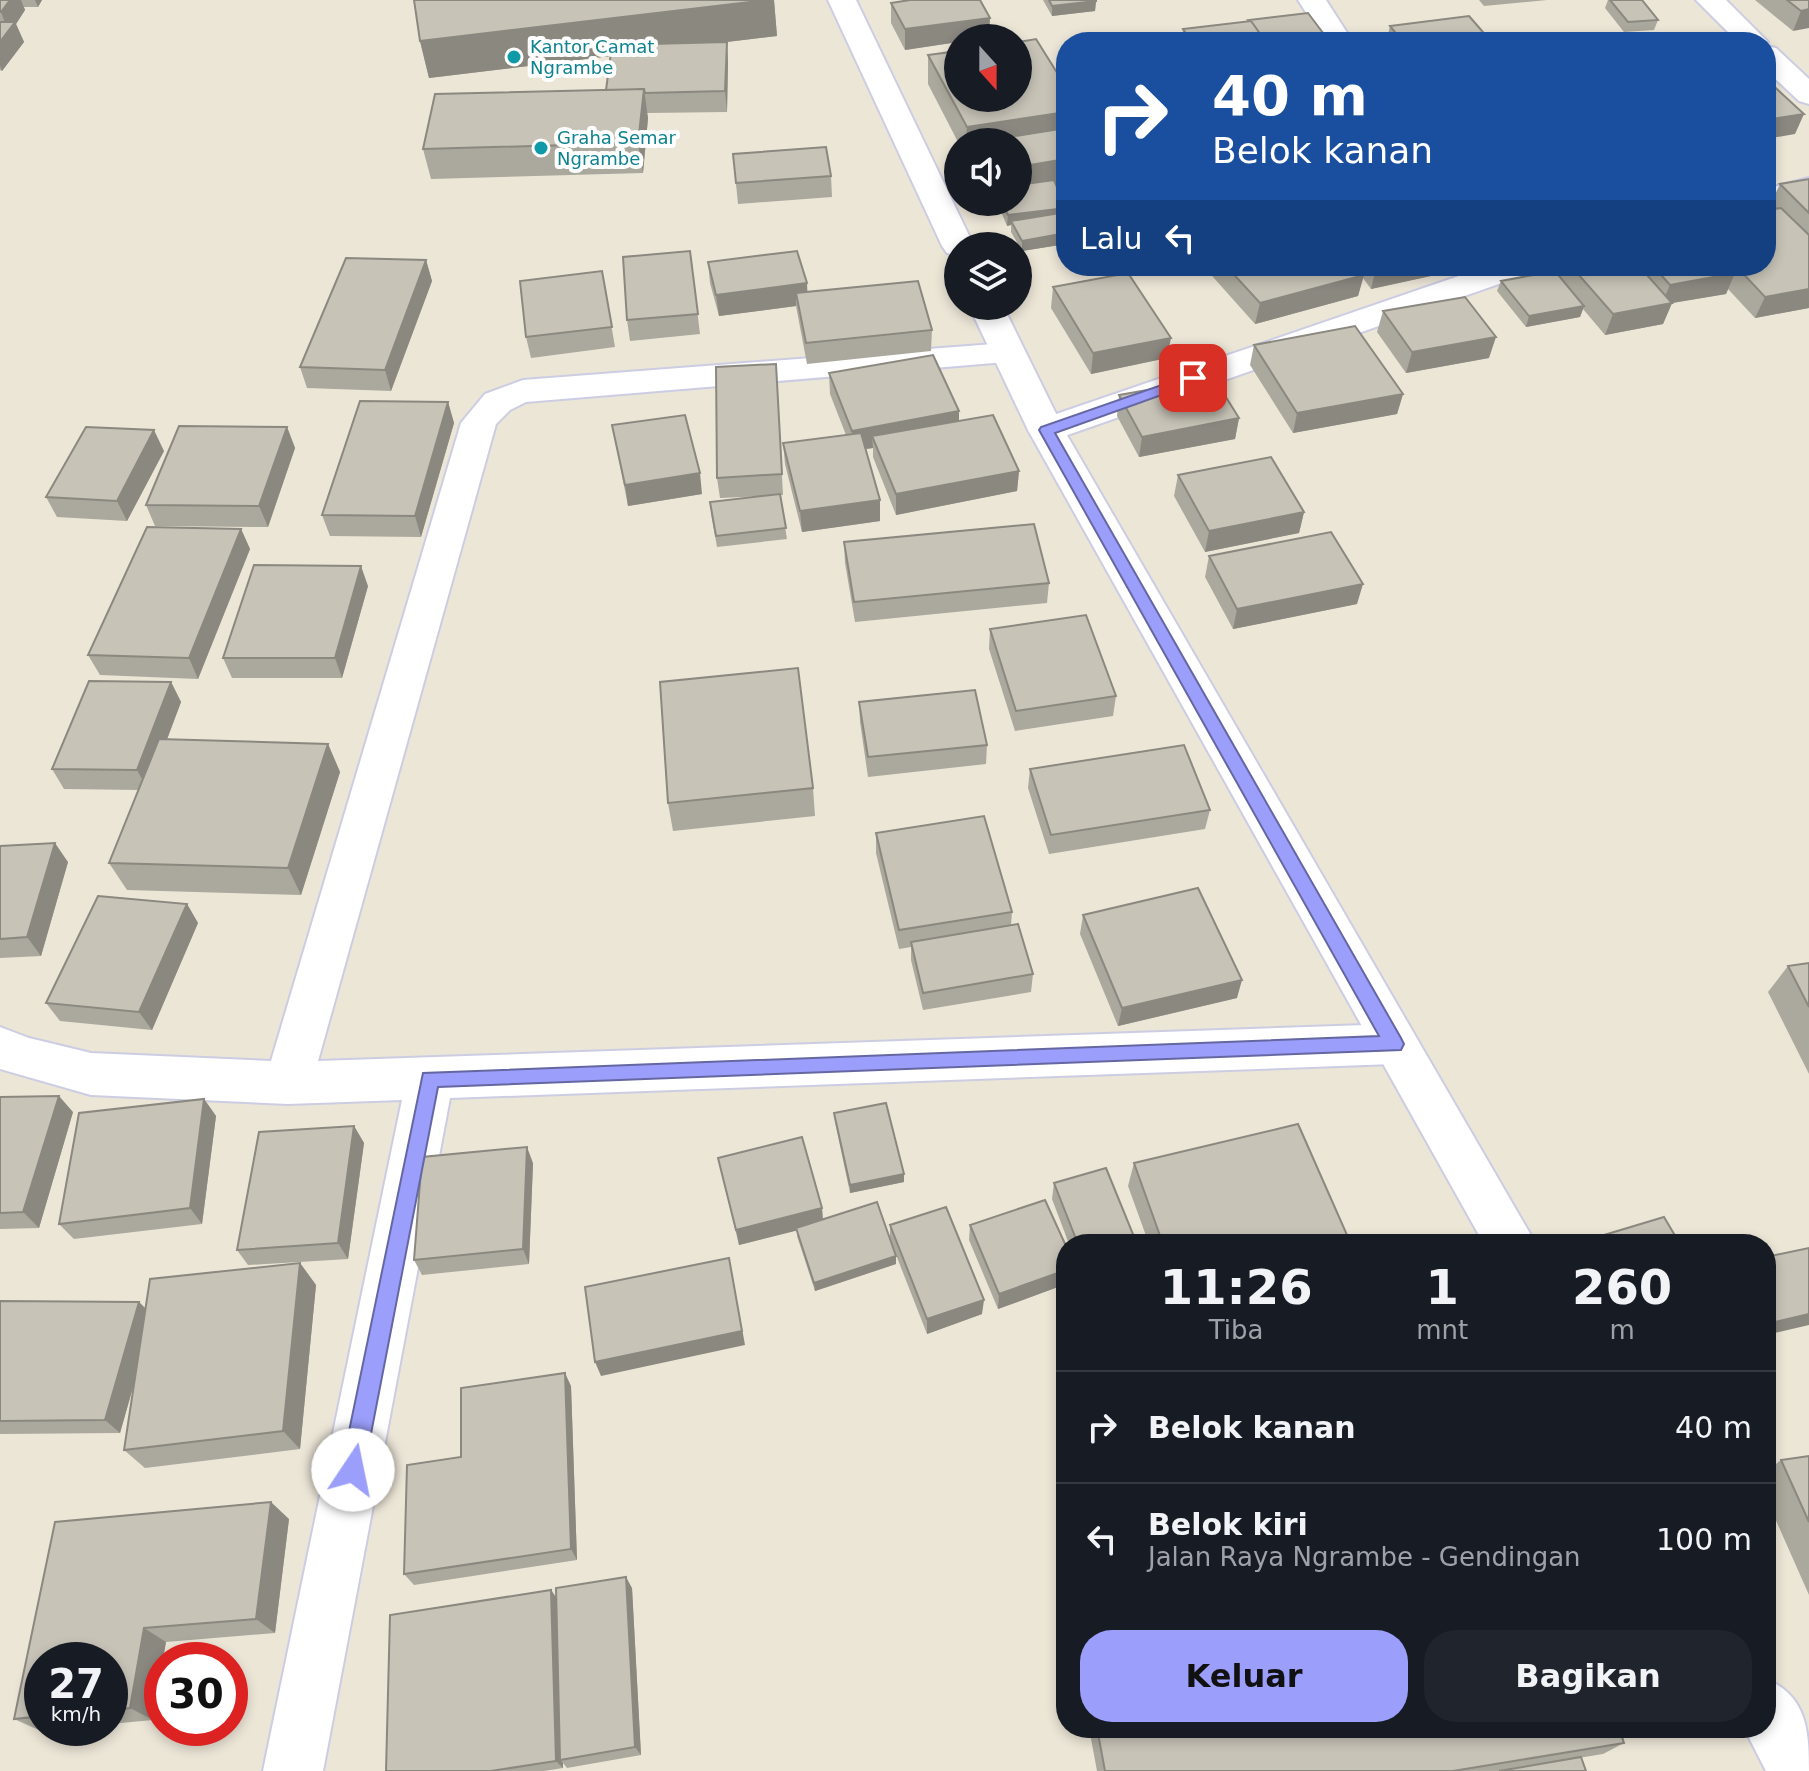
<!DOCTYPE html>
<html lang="id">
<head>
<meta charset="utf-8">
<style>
  body { margin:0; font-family:"DejaVu Sans",sans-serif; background:#20242c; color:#f1f3f6; height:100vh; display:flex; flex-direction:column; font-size:30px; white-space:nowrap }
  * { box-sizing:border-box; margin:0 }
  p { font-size:26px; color:#9ea1a6 }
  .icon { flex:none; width:44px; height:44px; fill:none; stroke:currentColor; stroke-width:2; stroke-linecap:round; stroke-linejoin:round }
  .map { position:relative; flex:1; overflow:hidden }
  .panel { position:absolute; left:1056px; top:1234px; width:720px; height:504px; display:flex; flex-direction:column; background:#171b24; border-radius:32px; box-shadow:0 4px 12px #0003 }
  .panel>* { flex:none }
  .top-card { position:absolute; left:1056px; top:32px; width:720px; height:244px; border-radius:32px; box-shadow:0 4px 12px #0003; background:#1a4fa0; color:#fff; overflow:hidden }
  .needle { width:52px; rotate:159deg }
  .controls { position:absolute; left:944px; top:24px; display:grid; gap:16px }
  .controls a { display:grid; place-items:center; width:88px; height:88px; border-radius:50%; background:#171b24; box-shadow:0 4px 12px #0003; font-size:40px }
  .speed { position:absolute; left:24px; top:1642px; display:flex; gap:16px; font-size:40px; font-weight:700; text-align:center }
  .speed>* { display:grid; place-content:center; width:104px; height:104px; border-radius:50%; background:#171b24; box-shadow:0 4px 12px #0003; line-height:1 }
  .speed small { font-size:20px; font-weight:400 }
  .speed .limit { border:12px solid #d22; background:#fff; color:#111 }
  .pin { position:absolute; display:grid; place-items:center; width:68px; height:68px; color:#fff; margin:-34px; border-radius:16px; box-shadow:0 4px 12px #0006 }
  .me { position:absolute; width:88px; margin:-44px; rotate:11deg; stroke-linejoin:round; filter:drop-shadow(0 0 6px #0008) }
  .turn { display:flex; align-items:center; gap:28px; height:168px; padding:0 24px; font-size:36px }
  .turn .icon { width:104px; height:104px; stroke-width:2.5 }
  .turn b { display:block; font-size:56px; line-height:68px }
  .then { display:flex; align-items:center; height:76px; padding:0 24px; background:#0003; gap:16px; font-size:30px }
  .eta { display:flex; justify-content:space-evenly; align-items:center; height:136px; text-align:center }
  .eta b { font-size:48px; font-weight:700; line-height:56px }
  .primary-button { display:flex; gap:16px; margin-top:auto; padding:16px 24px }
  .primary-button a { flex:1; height:92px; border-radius:32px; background:#9b9efa; color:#111; font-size:32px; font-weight:700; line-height:92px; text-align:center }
  .primary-button a+a { background:#20242c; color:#f1f3f6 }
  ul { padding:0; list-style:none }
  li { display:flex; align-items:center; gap:24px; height:112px; padding:0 24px; border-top:2px solid #363941 }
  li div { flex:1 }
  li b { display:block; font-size:30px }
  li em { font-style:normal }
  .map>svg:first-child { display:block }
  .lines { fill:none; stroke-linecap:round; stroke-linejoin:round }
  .minor-casing { stroke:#cccde3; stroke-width:4 }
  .secondary-casing { stroke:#cccde3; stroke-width:4 }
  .minor { fill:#fff; fill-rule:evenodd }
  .secondary { fill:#fff; fill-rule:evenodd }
  .wall { fill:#aba89d }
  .shaded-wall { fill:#8b8880 }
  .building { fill:#c7c3b7; stroke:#8b8880; stroke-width:2 }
  .route { fill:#9b9efa; stroke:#6567a2; stroke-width:2 }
  .culture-dot { fill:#0f9aa8; stroke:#fff; stroke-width:3 }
  .labels { text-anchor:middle; stroke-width:8; stroke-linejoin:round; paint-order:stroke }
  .far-culture-label { font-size:18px; fill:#0d838f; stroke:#fff; text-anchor:start }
</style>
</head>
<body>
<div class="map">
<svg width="1809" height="1771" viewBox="0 0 1809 1771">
  <rect width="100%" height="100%" fill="#ece6d7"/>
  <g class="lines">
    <g class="minor-casing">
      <path id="minor" d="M1298,0H1326L1353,42H1325Z
        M1696,0H1726L1768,42L1766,45V42H1738Z
        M1766,46L1776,48L1809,79V104L1799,101L1766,70Z
        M1809,178V197L1766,208V189Z
        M1488,266H1535L1530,273L1059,438L1046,441L1033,438L1028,430L1033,422Z
        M1007,343L1019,347L1024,354L1019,361L526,402L510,410L496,424L318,1061L1394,1024L1411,1030L1418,1044L1411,1058L1394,1064L450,1098L323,1771H263L402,1100L288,1104L91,1095L0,1069V1027L29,1038L91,1053L271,1061L461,423L485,394L523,380Z"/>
    </g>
    <g class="secondary-casing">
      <path id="secondary" d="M828,0H856L974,246H958V256L947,253L942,246Z
        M969,306H1003L1064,430L1536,1244H1484L1028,430Z
        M1766,1679C1807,1696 1809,1731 1809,1771H1766L1745,1730L1766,1728Z"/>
    </g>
    <use href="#minor" class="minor"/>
    <use href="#secondary" class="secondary"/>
  </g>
  <path class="wall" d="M0,0H42L38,7H24L25,10L16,24L24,42L2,71L0,70Z
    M414,0H774L777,36L726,42L728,62L727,112L647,113L648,118L643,173L431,179L423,149L606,90L610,56L429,78L420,41Z
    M1043,0H1096L1095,11L1052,16Z
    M1479,0H1547L1484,6Z
    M1608,0H1642L1658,20L1654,30L1624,32L1605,8Z
    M1755,0H1809L1793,31Z
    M891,3L989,38H958V42L905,50L891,23Z
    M1390,26L1489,39L1488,42H1386Z
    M1183,29L1325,42H1182Z
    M928,55L1066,87V180L1054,182L1066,208V244L1022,251L1011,232V225L1007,226L997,202H1018V142H958L928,84Z
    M733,154L831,176L832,197L738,204Z
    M1809,179V308L1755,318L1728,289L1726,294L1672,303L1663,324L1605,335L1583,309L1580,317L1526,327L1497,291L1501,281L1554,271L1556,266H1766L1774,209L1770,205L1780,184Z
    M690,251L700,334L630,341L627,320Z
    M426,260L432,281L391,391L307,388L300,367Z
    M708,262L807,283V292L932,330L931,351L807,364L796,306L719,316L710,283Z
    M1206,266H1442L1440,274L1371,289L1363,278L1358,296L1255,324L1205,268Z
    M602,271L615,347L531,358L526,337Z
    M1053,287L1167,358L1091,374L1051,308Z
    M1383,311L1489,358L1406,373L1377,332Z
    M1254,345L1403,394L1397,414L1293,433L1250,365Z
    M776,364L783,495H780L787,539L717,547L711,513L763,496L720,498L717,478Z
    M829,373L959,411V421L1019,471L1017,491L896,515L873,457V448L865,449L880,500V521L802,532L785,464L783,443L846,435L830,394Z
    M1119,395L1239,418L1235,439L1139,457L1117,416Z
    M448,402L454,423L421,537L330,536L322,515Z
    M612,425L702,494L628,506Z
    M287,427L295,448L268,527L155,526L146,505Z
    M164,451L127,521L57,517L46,497Z
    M1178,475L1304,512L1299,533L1205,552L1174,496Z
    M241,529L250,549L198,679L100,675L88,655Z
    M844,542L1049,583L1047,603L855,622L845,563Z
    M1209,556L1357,604L1233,629L1205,577Z
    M368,586L342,678H232L223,658Z
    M990,629L1116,696L1113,716L1015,731L989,649Z
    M171,682L181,702L167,739L328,744L340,772L301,895L127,890L109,863L139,790L64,789L52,769Z
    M859,702L987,745L986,764L868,777L860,722Z
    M1030,769L1210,810L1205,829L1049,854L1028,788Z
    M813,788L815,816L673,831L668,803Z
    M876,833L1012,912L1011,925L1033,974L1031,992L923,1010L911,960V947L899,949L876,853Z
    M0,846L68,862L41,956L0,958Z
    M187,904L198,923L152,1030L60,1021L46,1003Z
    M1083,915L1237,998L1118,1026L1080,934Z
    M1809,963V1074L1768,992L1788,966Z
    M0,1097L73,1112L39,1228L0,1229Z
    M204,1099L216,1116L202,1224L74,1239L59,1224Z
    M834,1113L904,1182L850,1193L835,1122Z
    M354,1126L364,1143L348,1259L248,1265L237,1250Z
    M718,1158L822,1208L823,1220L890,1241V1225L982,1314L927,1334L891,1242L896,1256V1264L815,1291L797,1236V1230L739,1245Z
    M533,1163L529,1264L422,1275L414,1260Z
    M1134,1163L1351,1244H1149L1128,1186Z
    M1054,1183L1137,1244H1069L1052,1199Z
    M970,1225L1066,1246V1284L998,1309L969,1240Z
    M300,1263L316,1285L300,1449L145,1468L124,1450L135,1381L120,1433L0,1434V1301L139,1302L146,1309Z
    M571,1386L577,1560L414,1585L404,1574L461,1457Z
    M1809,1456V1595L1766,1498V1472L1781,1460Z
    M289,1519L275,1633L166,1642L162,1660L153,1720L110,1724V1660L14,1719Z
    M632,1588L641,1755L567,1768L563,1763V1768L544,1771H386L551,1590L557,1598Z
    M42,1716V1728H69L41,1731L14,1719Z
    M1089,1728H1619L1624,1743L1603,1754L1498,1771H1097Z"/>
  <path class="shaded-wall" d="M10,0H21L25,10L16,24L24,42L2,71L0,66V42L8,31L1,12Z
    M35,0H42L38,7Z
    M767,0H774L777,36L429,78L420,41Z
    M1096,1L1095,11L1052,16V6Z
    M1809,9V28L1793,31L1801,11Z
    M990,18L989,38H958V42L905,50V29Z
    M1326,37L1325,42H1288Z
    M1489,39L1488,42H1465Z
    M727,42L728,62L727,112L725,91Z
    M644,89L648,118L643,173L638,143Z
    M1066,112V141L966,142L967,127Z
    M1804,114L1795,134L1766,139V120Z
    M1066,159V180L1018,187V167Z
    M1066,208L1065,219L1011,221V225L1007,226L1008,215Z
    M1066,233V244L1022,251V241Z
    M426,260L432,281L391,391L385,370Z
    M1385,266H1442L1440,274L1371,289L1376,268Z
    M1735,273L1726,294L1672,303L1663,324L1605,335L1613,314L1661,305L1670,285Z
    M1364,275L1358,296L1255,324L1260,303Z
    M807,283L808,304L796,293V306L719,316L716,295Z
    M1809,289V308L1755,318L1765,297Z
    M1584,306L1580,317L1526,327L1529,316Z
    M1496,337L1489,358L1406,373L1412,352Z
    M1171,338L1167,358L1091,374L1093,353Z
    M1403,394L1397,414L1293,433L1297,413Z
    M448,402L454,423L421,537L415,516Z
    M959,411V432L872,436L873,448L852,451V431Z
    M1239,418L1235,439L1139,457L1142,437Z
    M287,427L295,448L268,527L259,506Z
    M154,430L164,451L127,521L117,501Z
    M1019,471L1017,491L896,515V494Z
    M700,473L702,494L628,506L625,485Z
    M880,500V521L802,532L800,511Z
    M1304,512L1299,533L1205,552L1209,531Z
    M241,529L250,549L198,679L189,658Z
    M361,566L368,586L342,678L335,658Z
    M1363,584L1357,604L1233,629L1237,609Z
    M171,682L181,702L148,790L137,770Z
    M328,744L340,772L301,895L288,868Z
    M55,843L68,862L41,956L27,937Z
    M187,904L198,923L152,1030L139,1012Z
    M1242,980L1237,998L1118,1026L1122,1008Z
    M59,1096L73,1112L39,1228L23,1212Z
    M204,1099L216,1116L202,1224L190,1208Z
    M354,1126L364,1143L348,1259L338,1243Z
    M527,1147L533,1163L529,1264L523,1249Z
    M904,1174V1182L850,1193V1185Z
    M822,1208L823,1224L739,1245L736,1230Z
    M896,1256V1264L815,1291L814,1283Z
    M300,1263L316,1285L300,1449L283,1431Z
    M1066,1270V1284L998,1309L999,1294Z
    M732,1273L745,1345L601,1376L595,1362Z
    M984,1300L982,1314L927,1334V1319Z
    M139,1302L153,1316L120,1433L105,1420Z
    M1809,1314V1325L1766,1335V1324Z
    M565,1373L571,1386L577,1560L571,1549Z
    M271,1502L289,1519L275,1633L256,1619Z
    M626,1577L632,1588L641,1755L635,1747Z
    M551,1590L558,1601L560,1760L563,1763V1768L556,1761Z
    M144,1628L166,1642L163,1660H162L153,1720L130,1708Z"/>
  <path class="building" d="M0,0H10L1,12H0Z
    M414,0H767L420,41Z
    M910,0H980L990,18L905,29L891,3Z
    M1049,0H1096V1L1052,6Z
    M1610,0H1642L1658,20L1628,22Z
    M1787,0H1809V9L1801,11Z
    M1308,13L1326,37L1288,42H1266L1251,21L1249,20Z
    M1469,16L1489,39L1465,42H1403L1390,26Z
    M1251,21L1266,42H1192L1183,29Z
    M0,22H15L0,42Z
    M1036,39L1066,87V112L967,127L928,55L958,51V98H1018V42Z
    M727,42L725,91L645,93L644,89L606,90L612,45Z
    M1766,79L1804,114L1766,120Z
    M644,89L638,143L423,149L435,94Z
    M1066,128V159L1018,167V142H977Z
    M826,147L831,176L736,183L733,154Z
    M1809,179V213L1780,184Z
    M1054,180L1066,208L1008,215L1002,202H1018V185Z
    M1781,208L1809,235V289L1765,297L1736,266H1766V210Z
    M1066,212V233L1022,241L1011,221Z
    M690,251L698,314L627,320L623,257Z
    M797,251L807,283L716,295L708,262Z
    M346,258L426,260L385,370L300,367Z
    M1226,266H1355L1364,275L1260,303Z
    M1571,266H1639L1672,303L1613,314Z
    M1653,266H1728L1735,273L1670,285Z
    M602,271L612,327L526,337L520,281Z
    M1555,271L1584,306L1529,316L1501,281Z
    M1128,273L1171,338L1093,353L1053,287Z
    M918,281L932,330L806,343L796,293Z
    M1465,297L1496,337L1412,352L1383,311Z
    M1355,326L1403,394L1297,413L1254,345Z
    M933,355L959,411L852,431L829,373Z
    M776,364L782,474L717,478L716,367Z
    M1214,378L1239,418L1142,437L1119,395Z
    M360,401L448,402L415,516L322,515Z
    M685,415L700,473L625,485L612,425Z
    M993,415L1019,471L896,494L872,436Z
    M179,426L287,427L259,506L146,505Z
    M86,427L154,430L117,501L46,497Z
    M861,433L880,500L800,511L783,443Z
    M1271,457L1304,512L1209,531L1178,475Z
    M780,494L786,528L716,536L710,502Z
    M1034,524L1049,583L854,602L844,542Z
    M147,527L241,529L189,658L88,655Z
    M1331,532L1363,584L1237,609L1209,556Z
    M254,565L361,566L335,658H223Z
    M1086,615L1116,696L1016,711L990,629Z
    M798,668L813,788L668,803L660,682Z
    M89,681L171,682L137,770L52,769Z
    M975,690L987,745L868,757L859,702Z
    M159,739L328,744L288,868L109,863Z
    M1184,745L1210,810L1051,835L1030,769Z
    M984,816L1012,912L899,930L876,833Z
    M55,843L27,937L0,939V846Z
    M1198,888L1242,980L1122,1008L1083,915Z
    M98,896L187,904L139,1012L46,1003Z
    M1018,924L1033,974L923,993L911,942Z
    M1809,963V1007L1788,966Z
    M59,1096L23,1212L0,1213V1097Z
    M204,1099L190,1208L59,1224L79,1113Z
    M886,1103L904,1174L850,1185L834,1113Z
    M1298,1124L1351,1244H1163L1134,1163Z
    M354,1126L338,1243L237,1250L259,1132Z
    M802,1137L822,1208L736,1230L718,1158Z
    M527,1147L523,1249L414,1260L422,1157Z
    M1106,1168L1137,1244H1078L1054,1183Z
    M1045,1200L1066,1246V1270L999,1294L970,1225Z
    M877,1202L896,1256L814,1283L796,1228Z
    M946,1207L984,1300L927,1319L890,1225Z
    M1664,1217L1680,1244H1574Z
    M1809,1248V1314L1766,1324V1257Z
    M729,1258L742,1331L595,1362L585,1287Z
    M300,1263L283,1431L124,1450L150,1279Z
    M0,1301L139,1302L105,1420L0,1421Z
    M565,1373L571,1549L404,1574L407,1465L461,1457V1388Z
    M1809,1456V1522L1781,1460Z
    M271,1502L256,1619L144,1628L130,1708L110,1710V1660H42V1716L14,1719L55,1522Z
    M626,1577L635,1747L560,1760L556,1588Z
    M551,1590L556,1761L491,1771H386L390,1615Z
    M1097,1728H1619L1624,1743L1453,1771H1105Z
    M1581,1757L1586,1771H1499Z"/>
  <path class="route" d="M1193,374L1201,378L1198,382L1055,433L1401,1038L1404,1044L1401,1050L438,1087L364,1470L361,1478L353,1482L345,1478L341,1470L423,1073L1379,1036L1039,430L1041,427Z"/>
  <g class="culture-dot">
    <circle cx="514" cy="57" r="8"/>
    <circle cx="541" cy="148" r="8"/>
  </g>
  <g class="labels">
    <g class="far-culture-label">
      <text x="530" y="53">Kantor Camat<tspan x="530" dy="21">Ngrambe</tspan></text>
      <text x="557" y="144">Graha Semar<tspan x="557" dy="21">Ngrambe</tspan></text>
    </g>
  </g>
</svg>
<div class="controls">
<a><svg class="needle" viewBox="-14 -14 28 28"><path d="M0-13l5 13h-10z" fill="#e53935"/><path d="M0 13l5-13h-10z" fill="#9ea1a6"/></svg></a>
<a><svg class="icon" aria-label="sound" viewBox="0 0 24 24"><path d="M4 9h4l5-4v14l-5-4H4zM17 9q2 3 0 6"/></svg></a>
<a><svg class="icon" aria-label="layers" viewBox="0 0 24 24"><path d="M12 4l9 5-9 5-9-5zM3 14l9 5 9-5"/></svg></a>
</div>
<div class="speed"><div>27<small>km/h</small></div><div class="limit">30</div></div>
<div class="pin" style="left:1193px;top:378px;background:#d93025"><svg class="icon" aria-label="arrive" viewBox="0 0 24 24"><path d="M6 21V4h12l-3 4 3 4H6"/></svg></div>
<svg class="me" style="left:353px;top:1470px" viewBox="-20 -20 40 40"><circle r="19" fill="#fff"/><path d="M0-13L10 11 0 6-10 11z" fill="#9b9efa"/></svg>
<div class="top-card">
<div class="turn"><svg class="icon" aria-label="right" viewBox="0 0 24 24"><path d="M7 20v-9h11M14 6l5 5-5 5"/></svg><div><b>40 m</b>Belok kanan</div></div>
<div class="then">Lalu<svg class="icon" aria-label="left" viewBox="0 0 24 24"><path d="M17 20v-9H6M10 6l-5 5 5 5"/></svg></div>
</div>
<section class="panel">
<div class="eta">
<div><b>11:26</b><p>Tiba</p></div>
<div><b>1</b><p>mnt</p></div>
<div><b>260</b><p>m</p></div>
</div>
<ul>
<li><svg class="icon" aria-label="right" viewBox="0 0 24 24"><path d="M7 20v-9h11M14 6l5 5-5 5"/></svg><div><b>Belok kanan</b></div><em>40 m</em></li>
<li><svg class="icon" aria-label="left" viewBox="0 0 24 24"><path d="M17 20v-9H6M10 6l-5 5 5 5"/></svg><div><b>Belok kiri</b><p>Jalan Raya Ngrambe - Gendingan</p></div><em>100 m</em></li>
</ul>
<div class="primary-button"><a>Keluar</a><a>Bagikan</a></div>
</section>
</div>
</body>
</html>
